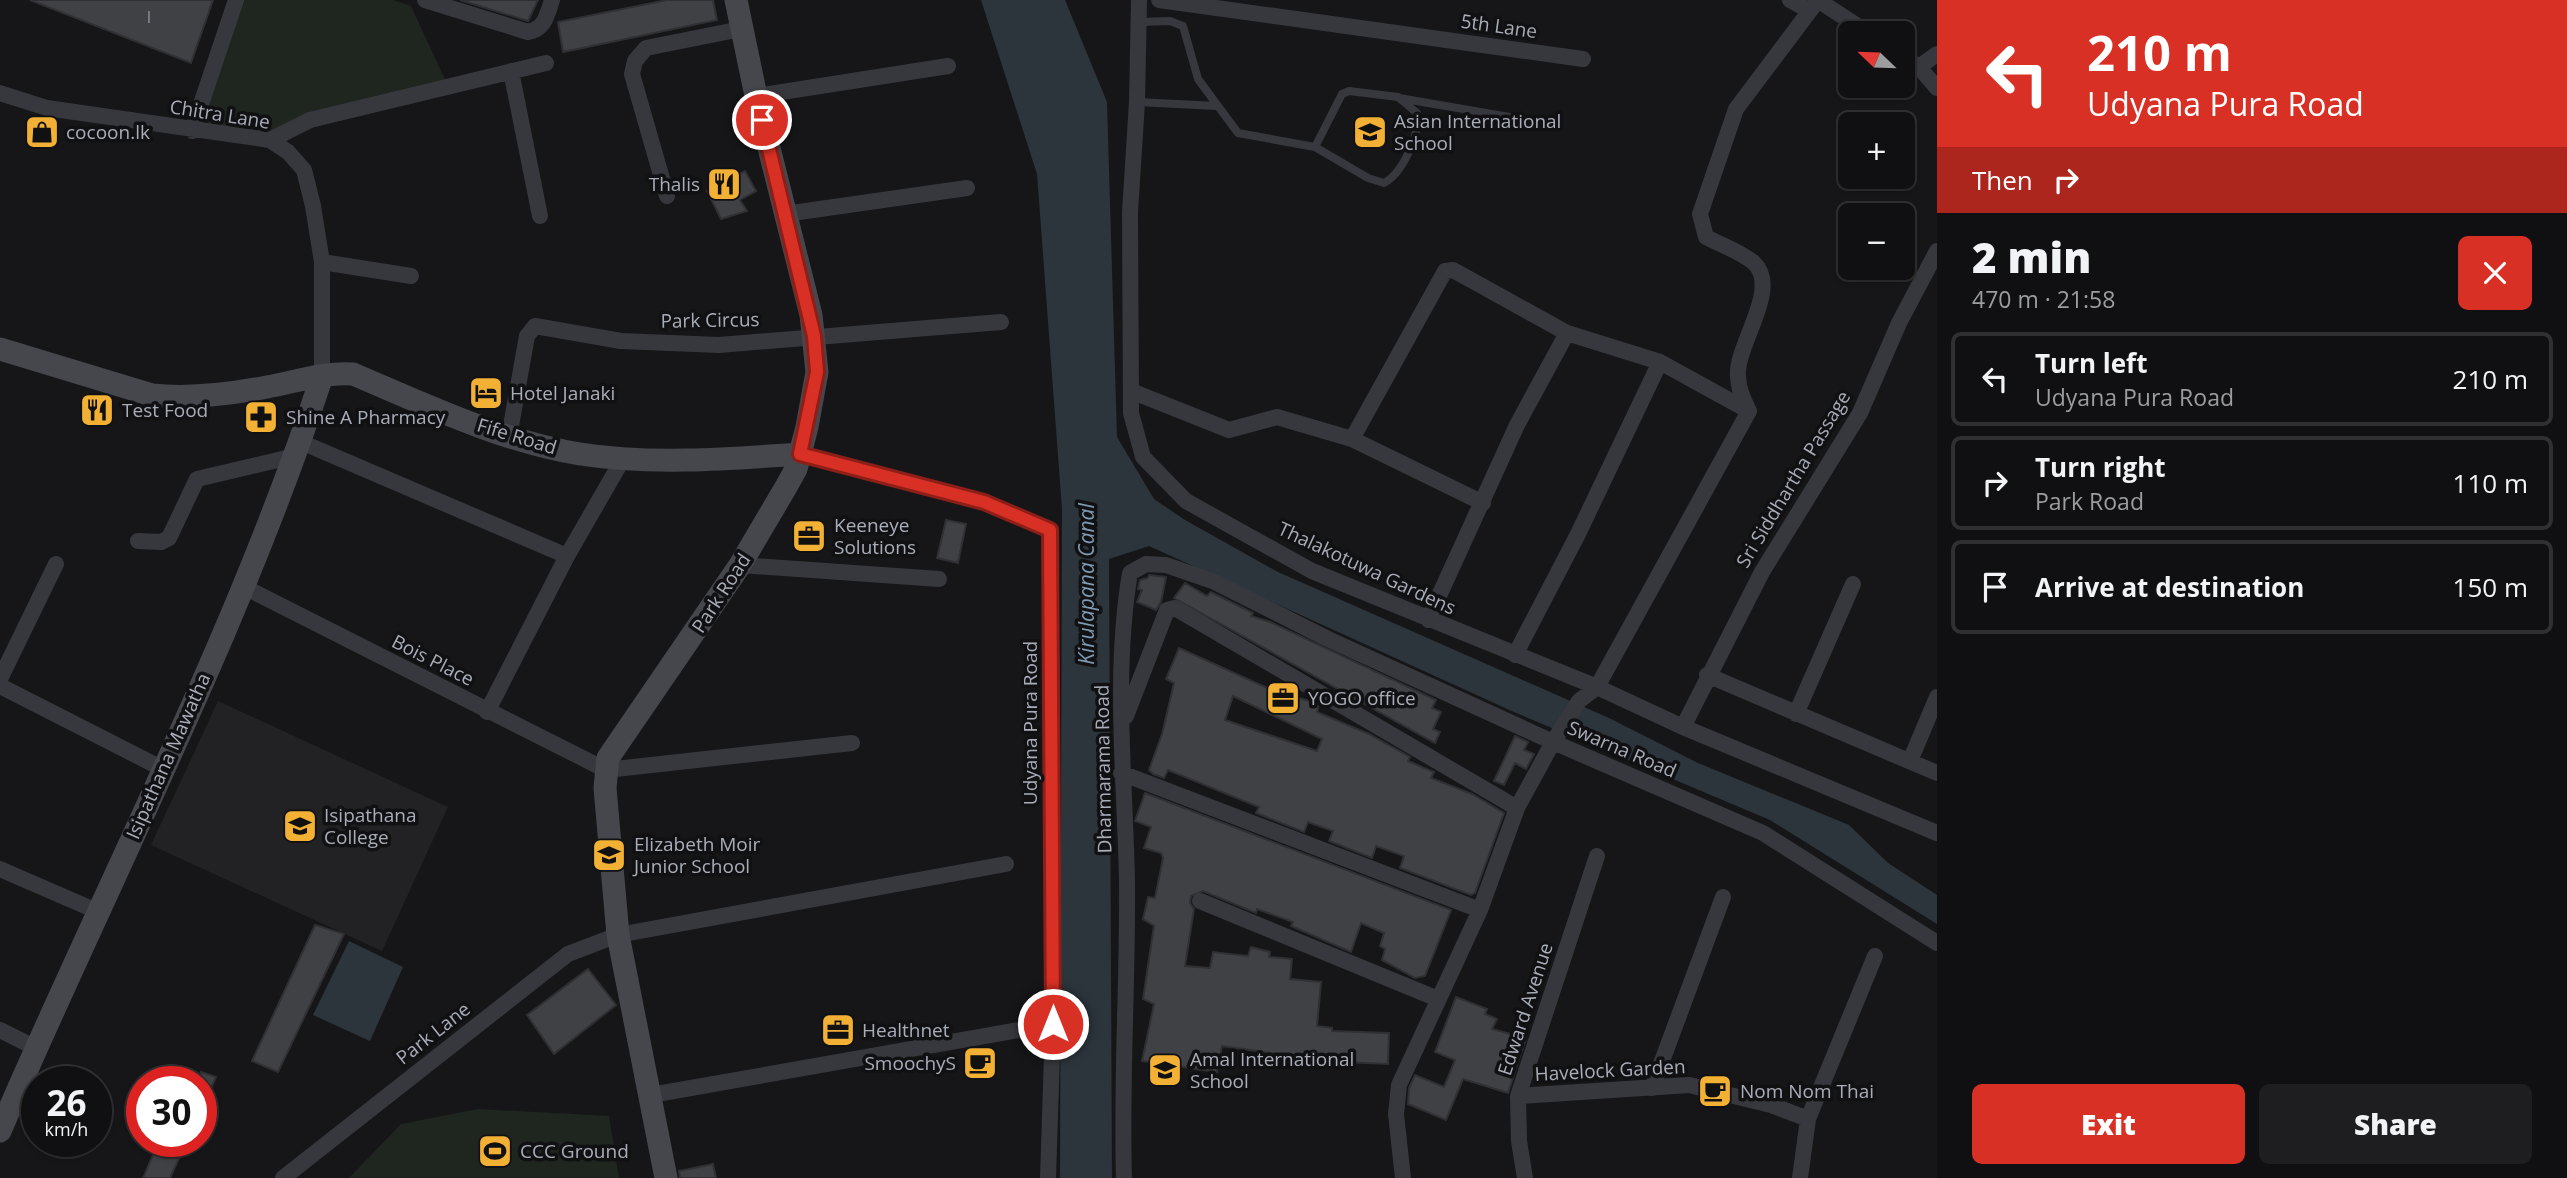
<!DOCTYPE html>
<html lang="en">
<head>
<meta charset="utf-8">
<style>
  body { margin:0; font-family:"Open Sans",sans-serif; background:#1e1e20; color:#f1f3f6; height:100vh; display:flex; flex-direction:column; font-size:26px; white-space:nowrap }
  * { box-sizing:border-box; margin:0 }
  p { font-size:23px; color:#9c9d9f }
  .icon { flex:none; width:38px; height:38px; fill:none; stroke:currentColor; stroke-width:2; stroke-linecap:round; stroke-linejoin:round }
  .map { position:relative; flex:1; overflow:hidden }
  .panel { display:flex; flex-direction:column; background:#101012; width:630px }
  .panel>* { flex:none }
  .top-card { background:#d93025; color:#fff; overflow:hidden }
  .needle { width:46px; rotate:293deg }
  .tools { position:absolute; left:1838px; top:21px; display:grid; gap:14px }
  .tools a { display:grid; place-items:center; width:77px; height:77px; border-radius:10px; background:#101012; box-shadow:0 2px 5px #0004,0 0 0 2px #303032; font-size:35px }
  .speed { position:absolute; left:21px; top:1066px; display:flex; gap:14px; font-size:35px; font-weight:700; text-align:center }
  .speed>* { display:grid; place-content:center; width:91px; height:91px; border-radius:50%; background:#101012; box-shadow:0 2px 5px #0004,0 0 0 2px #303032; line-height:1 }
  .speed small { font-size:18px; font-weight:400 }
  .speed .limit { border:10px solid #d22; background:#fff; color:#111 }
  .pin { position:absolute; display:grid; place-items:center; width:60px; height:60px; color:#fff; margin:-30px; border:4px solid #fff; border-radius:50%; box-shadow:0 2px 7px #0007 }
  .me { position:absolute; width:77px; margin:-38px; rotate:0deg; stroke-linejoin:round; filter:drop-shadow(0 0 5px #0008) }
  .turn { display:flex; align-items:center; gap:24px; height:147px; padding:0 35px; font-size:32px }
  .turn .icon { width:91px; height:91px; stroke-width:2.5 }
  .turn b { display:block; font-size:49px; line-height:60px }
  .then { display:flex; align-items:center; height:66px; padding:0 35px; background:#0003; gap:14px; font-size:26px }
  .round { display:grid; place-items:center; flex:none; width:74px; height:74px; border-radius:10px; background:#1e1e20 }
  .headline { display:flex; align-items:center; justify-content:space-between; height:119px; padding:0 35px }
  h1 { font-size:42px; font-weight:800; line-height:52px }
  .button { display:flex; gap:14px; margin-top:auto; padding:14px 35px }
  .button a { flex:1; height:80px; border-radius:10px; background:#d93025; color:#fff; font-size:28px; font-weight:800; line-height:80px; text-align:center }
  .button a+a { background:#1e1e20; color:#f1f3f6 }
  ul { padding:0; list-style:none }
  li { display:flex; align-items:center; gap:21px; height:94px; margin:0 14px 10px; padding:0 21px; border:4px solid #303032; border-radius:10px }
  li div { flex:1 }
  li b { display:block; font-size:26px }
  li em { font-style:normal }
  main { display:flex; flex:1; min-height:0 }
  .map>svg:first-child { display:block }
  .built { fill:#222225 }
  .green { fill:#1e261f }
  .water { fill:#2c353c }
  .building { fill:#404145; stroke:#303034; stroke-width:2; fill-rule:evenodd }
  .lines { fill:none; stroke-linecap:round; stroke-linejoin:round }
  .lane { stroke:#37383d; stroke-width:8 }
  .street { stroke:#37383d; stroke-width:16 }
  .secondary { stroke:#45474d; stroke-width:23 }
  .route-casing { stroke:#8d1f18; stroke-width:18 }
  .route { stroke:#d93025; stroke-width:12 }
  .labels { text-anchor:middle; stroke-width:7; stroke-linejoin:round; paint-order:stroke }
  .number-label { font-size:16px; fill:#8e929b }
  .street-label { font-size:19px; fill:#a8adb8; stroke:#111113 }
  .poi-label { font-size:19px; fill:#a8adb8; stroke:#111113; text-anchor:start }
  .water-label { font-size:21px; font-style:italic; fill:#7f9bb3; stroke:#111113 }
</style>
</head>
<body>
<main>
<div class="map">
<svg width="1937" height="1178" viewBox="0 0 1937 1178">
  <rect width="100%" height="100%" fill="#161618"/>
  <path class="built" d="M218,701L448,807L382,951L151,845Z"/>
  <path class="green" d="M240,0H393L411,6L448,86L309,119L281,147L197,128Z
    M478,1109L609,1116L619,1178H349L401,1124Z"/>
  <path class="water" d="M981,0H1065L1107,102L1117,437L1154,499L1185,520L1278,572L1609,718L1698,763L1849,825L1888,863L1937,895V924L1770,820L1514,712L1149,546L1109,559L1112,1178H1060L1062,509L1037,174Z
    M349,941L403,967L370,1041L313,1015Z"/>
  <path class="building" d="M30,0H213L191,63Z
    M460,0H538L528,21Z
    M667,0H713L717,20L563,52L558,22Z
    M745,171L756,191L740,200L747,211L721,219L707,191Z
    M946,520L966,524L958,563L937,558Z
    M1149,575L1166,577L1161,602L1156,610L1137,602L1142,590L1138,589L1140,580L1148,578Z
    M1185,583L1207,596L1211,592L1253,613L1251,616L1270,622L1436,700L1432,708L1441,712L1433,729L1440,732L1435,743L1174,598Z
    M1179,648L1272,690L1319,704L1317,712L1369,734L1410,757L1408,761L1434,772L1431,778L1472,794L1504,813L1475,893L1471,895L1400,868L1404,856L1376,846L1372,858L1329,841L1333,831L1308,822L1304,832L1256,813L1259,807L1168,770L1164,778L1153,774L1149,770L1162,734L1174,683L1166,679ZM1233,696L1322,739L1317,751L1225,720Z
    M1515,736L1528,742L1524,750L1534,754L1526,769L1515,763L1504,785L1494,781Z
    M1145,793L1451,910L1425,976L1415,978L1382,960L1385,949L1380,946L1384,933L1361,923L1351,952L1291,926L1293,922L1257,909L1256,913L1203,891L1191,896L1190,903L1194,909L1185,966L1210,968L1213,952L1248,956L1251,947L1270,952L1269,957L1292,959L1290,979L1321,982L1317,1026L1332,1028V1031L1389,1033L1388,1064L1298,1060V1057L1222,1046L1217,1072L1142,1061L1154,1004L1143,999L1154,926L1143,919L1148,897L1155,898L1163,858L1161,853L1144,848L1151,827L1135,821Z
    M315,925L344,934L278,1072L252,1061Z
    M588,969L616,1005L554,1054L527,1015Z
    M1456,997L1487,1009L1485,1014L1497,1019L1492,1029L1526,1038L1508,1093L1463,1079L1446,1120L1408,1104L1409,1088L1415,1075L1444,1087L1455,1060L1435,1052Z
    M201,1072L216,1077L201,1110Z
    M159,1141H187L170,1178H143Z
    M713,1164L716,1178H680L679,1171Z"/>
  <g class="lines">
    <path class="lane" d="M1140,22L1170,21L1183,26L1198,79L1238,133L1315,147L1368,178L1384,183C1403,173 1420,134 1417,113L1398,97L1349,91L1342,94L1315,147
      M1399,98L1545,123
      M1137,102L1217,106"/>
    <path class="street" d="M425,0L528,32C545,29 547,15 552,0
      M1139,0L1137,102L1130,212L1131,413L1143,457L1186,501L1312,571L1597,687L1683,727L1937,833
      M1159,0L1583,59
      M1790,0L1810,11
      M1818,0L1868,33
      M1902,56L1919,67L1937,88
      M1919,67L1937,54
      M511,71L540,216
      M0,93L47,108L270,140L288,152L304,170L313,206L322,262V376
      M756,96L948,66
      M192,131L236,0
      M270,140L310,120L546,63
      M667,196L632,74L635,61L646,48L741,29
      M785,214L967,188
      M322,262L411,276
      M1131,391L1229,430L1277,417L1352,439
      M1749,411C1743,399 1738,388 1738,375C1736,345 1781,288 1754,263C1742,252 1721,245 1706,237L1700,214L1736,109L1818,0
      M509,437L527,336L535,326L621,341L719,345L1001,322
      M301,442L567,556
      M800,454L984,502L1050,530L1053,1024L1048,1178
      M138,541L161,542L169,538L197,479L295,456
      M740,565L939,579
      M242,586L606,770L852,743
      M1428,620L1517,425L1567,333
      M1515,655L1578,534L1660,362
      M1707,675L1937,773
      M0,679L56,564
      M0,686L163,769
      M487,712L567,556L624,457
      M1796,714L1853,584
      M1126,716L1167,610L1175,608L1517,808
      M1683,727L1762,572L1860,413L1899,323L1937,251
      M1910,761L1937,697
      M1121,773L1480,910
      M0,869L99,912
      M1200,901L1438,999
      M0,1030L36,1048
      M1652,1088L1723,897
      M651,1095L1053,1024
      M1518,1096L1689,1085L1771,1105L1808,1119L1800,1178
      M1808,1119L1875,956
      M283,1178L568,954L618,935L1006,864
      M1124,1178C1121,1079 1128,980 1127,881C1125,779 1113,674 1130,573L1146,564L1166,565L1215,582L1328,639L1553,742L1579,701L1597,687L1749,411L1660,362L1567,333L1453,270L1445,271L1352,439L1483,503
      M1403,1178L1396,1114L1399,1085L1480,910L1517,808L1553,742L1763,833L1937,943
      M1525,1178L1519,1141L1518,1096L1597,856"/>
    <path class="secondary" d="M0,349L152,395C189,399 230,394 267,387C295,382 324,372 353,374C426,405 501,441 580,454C650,465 729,459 800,454
      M0,1131C108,880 237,635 322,376
      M666,1178L618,935L605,788L608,758L740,565L786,487L796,469L807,427L817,372L811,315L756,96L736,0"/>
  </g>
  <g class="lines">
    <g class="route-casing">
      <path id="route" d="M762,120L814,336L817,372L800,454L984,502L1050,530L1053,1024"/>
    </g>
    <use href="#route" class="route"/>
  </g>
  <defs>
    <g id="shop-square" transform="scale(1.75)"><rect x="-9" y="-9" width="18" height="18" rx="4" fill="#f2b134" stroke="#111113"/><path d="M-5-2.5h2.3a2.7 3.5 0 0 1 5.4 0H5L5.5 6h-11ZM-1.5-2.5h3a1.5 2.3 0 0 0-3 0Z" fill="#111"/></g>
    <g id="school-square" transform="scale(1.75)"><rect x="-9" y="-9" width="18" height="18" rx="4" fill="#f2b134" stroke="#111113"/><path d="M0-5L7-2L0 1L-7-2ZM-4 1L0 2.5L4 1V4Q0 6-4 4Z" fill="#111"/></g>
    <g id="restaurant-square" transform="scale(1.75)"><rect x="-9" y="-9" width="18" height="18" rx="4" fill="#f2b134" stroke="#111113"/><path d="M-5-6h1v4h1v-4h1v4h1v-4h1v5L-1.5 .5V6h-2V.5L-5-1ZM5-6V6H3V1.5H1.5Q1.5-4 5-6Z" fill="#111"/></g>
    <g id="hotel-square" transform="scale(1.75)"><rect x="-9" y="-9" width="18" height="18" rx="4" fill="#f2b134" stroke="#111113"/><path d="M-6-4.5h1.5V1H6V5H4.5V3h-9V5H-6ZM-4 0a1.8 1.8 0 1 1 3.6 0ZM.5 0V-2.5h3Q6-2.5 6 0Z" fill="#111"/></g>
    <g id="pharmacy-square" transform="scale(1.75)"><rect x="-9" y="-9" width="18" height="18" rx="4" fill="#f2b134" stroke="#111113"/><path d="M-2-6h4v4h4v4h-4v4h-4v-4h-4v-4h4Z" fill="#111"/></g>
    <g id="office-square" transform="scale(1.75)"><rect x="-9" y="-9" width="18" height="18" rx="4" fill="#f2b134" stroke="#111113"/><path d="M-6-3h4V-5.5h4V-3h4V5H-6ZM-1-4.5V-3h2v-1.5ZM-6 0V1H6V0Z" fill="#111"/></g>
    <g id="cafe-square" transform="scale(1.75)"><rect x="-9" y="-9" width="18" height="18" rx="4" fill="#f2b134" stroke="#111113"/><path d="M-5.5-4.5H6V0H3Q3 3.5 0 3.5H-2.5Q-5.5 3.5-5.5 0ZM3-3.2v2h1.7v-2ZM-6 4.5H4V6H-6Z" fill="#111"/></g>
    <g id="stadium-square" transform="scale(1.75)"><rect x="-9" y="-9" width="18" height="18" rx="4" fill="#f2b134" stroke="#111113"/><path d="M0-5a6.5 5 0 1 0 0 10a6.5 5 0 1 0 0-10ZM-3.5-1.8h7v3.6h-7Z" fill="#111"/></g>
  </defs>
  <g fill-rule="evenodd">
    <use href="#shop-square" x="42" y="132"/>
    <use href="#school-square" x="1370" y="132"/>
    <use href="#restaurant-square" x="724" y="184"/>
    <use href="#hotel-square" x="486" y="393"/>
    <use href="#restaurant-square" x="97" y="410"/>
    <use href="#pharmacy-square" x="261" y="417"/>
    <use href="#office-square" x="809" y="536"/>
    <use href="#office-square" x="1283" y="698"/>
    <use href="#school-square" x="300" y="826"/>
    <use href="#school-square" x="609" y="855"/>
    <use href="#office-square" x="838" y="1030"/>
    <use href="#cafe-square" x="980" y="1063"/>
    <use href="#school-square" x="1165" y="1070"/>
    <use href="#cafe-square" x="1715" y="1091"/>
    <use href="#stadium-square" x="495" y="1151"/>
  </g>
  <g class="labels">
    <g class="number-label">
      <text x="149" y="23">I</text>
    </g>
    <g class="street-label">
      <text transform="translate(1499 26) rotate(8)" y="7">5th Lane</text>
      <text transform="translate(220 114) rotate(9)" y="7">Chitra Lane</text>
      <text transform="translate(710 320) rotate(-1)" y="7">Park Circus</text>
      <text transform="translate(517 436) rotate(17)" y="7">Fife Road</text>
      <text transform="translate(1793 479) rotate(-59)" y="7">Sri Siddhartha Passage</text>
      <text transform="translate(1367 568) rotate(25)" y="7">Thalakotuwa Gardens</text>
      <text transform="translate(721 593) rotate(-57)" y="7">Park Road</text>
      <text transform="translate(433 660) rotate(27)" y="7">Bois Place</text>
      <text transform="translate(1030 723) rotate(-90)" y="7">Udyana Pura Road</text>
      <text transform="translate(1622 749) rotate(23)" y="7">Swarna Road</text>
      <text transform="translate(168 756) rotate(-66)" y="7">Isipathana Mawatha</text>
      <text transform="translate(1103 769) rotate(-91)" y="7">Dharmarama Road</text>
      <text transform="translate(1525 1009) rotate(-72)" y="7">Edward Avenue</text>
      <text transform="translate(433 1033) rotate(-38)" y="7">Park Lane</text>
      <text transform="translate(1610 1070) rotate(-3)" y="7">Havelock Garden</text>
    </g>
    <g class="poi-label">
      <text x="1394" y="128">Asian International<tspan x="1394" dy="22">School</tspan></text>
      <text x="66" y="139">cocoon.lk</text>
      <text x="700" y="191" text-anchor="end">Thalis</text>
      <text x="510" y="400">Hotel Janaki</text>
      <text x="122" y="417">Test Food</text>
      <text x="286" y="424">Shine A Pharmacy</text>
      <text x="834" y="532">Keeneye<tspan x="834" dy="22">Solutions</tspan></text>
      <text x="1308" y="705">YOGO office</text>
      <text x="324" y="822">Isipathana<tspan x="324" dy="22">College</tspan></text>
      <text x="634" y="851">Elizabeth Moir<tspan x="634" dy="22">Junior School</tspan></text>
      <text x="862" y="1037">Healthnet</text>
      <text x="1190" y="1066">Amal International<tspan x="1190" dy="22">School</tspan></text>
      <text x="956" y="1070" text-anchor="end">SmoochyS</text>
      <text x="1740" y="1098">Nom Nom Thai</text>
      <text x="520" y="1158">CCC Ground</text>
    </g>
    <g class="water-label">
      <text transform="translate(1087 584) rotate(-90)" y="7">Kirulapana Canal</text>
    </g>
  </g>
</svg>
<div class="tools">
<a><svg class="needle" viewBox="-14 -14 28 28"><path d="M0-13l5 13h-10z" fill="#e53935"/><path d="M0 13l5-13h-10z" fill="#9c9d9f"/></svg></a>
<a>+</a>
<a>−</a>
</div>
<div class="speed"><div>26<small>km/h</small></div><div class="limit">30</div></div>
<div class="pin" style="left:762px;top:120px;background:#d93025"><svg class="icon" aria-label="arrive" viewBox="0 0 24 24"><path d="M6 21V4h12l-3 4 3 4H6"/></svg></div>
<svg class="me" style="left:1053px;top:1024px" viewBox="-20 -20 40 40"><circle r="17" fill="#d93025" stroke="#fff" stroke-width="3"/><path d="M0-11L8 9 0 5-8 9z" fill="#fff"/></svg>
</div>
<section class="panel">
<div class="top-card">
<div class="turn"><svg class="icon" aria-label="left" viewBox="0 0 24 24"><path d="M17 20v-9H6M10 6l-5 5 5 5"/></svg><div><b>210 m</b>Udyana Pura Road</div></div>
<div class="then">Then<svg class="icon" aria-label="right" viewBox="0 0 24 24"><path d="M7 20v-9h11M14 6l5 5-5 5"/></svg></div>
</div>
<div class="headline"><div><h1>2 min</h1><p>470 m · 21:58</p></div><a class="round" style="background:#d93025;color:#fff"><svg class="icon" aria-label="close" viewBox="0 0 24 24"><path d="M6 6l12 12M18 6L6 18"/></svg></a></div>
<ul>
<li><svg class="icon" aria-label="left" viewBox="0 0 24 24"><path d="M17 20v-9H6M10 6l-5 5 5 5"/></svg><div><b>Turn left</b><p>Udyana Pura Road</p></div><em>210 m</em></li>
<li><svg class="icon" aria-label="right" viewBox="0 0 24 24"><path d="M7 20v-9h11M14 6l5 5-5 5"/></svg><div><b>Turn right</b><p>Park Road</p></div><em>110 m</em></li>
<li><svg class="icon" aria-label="arrive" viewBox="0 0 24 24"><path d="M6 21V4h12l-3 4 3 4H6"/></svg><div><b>Arrive at destination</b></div><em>150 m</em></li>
</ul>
<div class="button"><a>Exit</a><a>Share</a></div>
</section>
</main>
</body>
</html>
